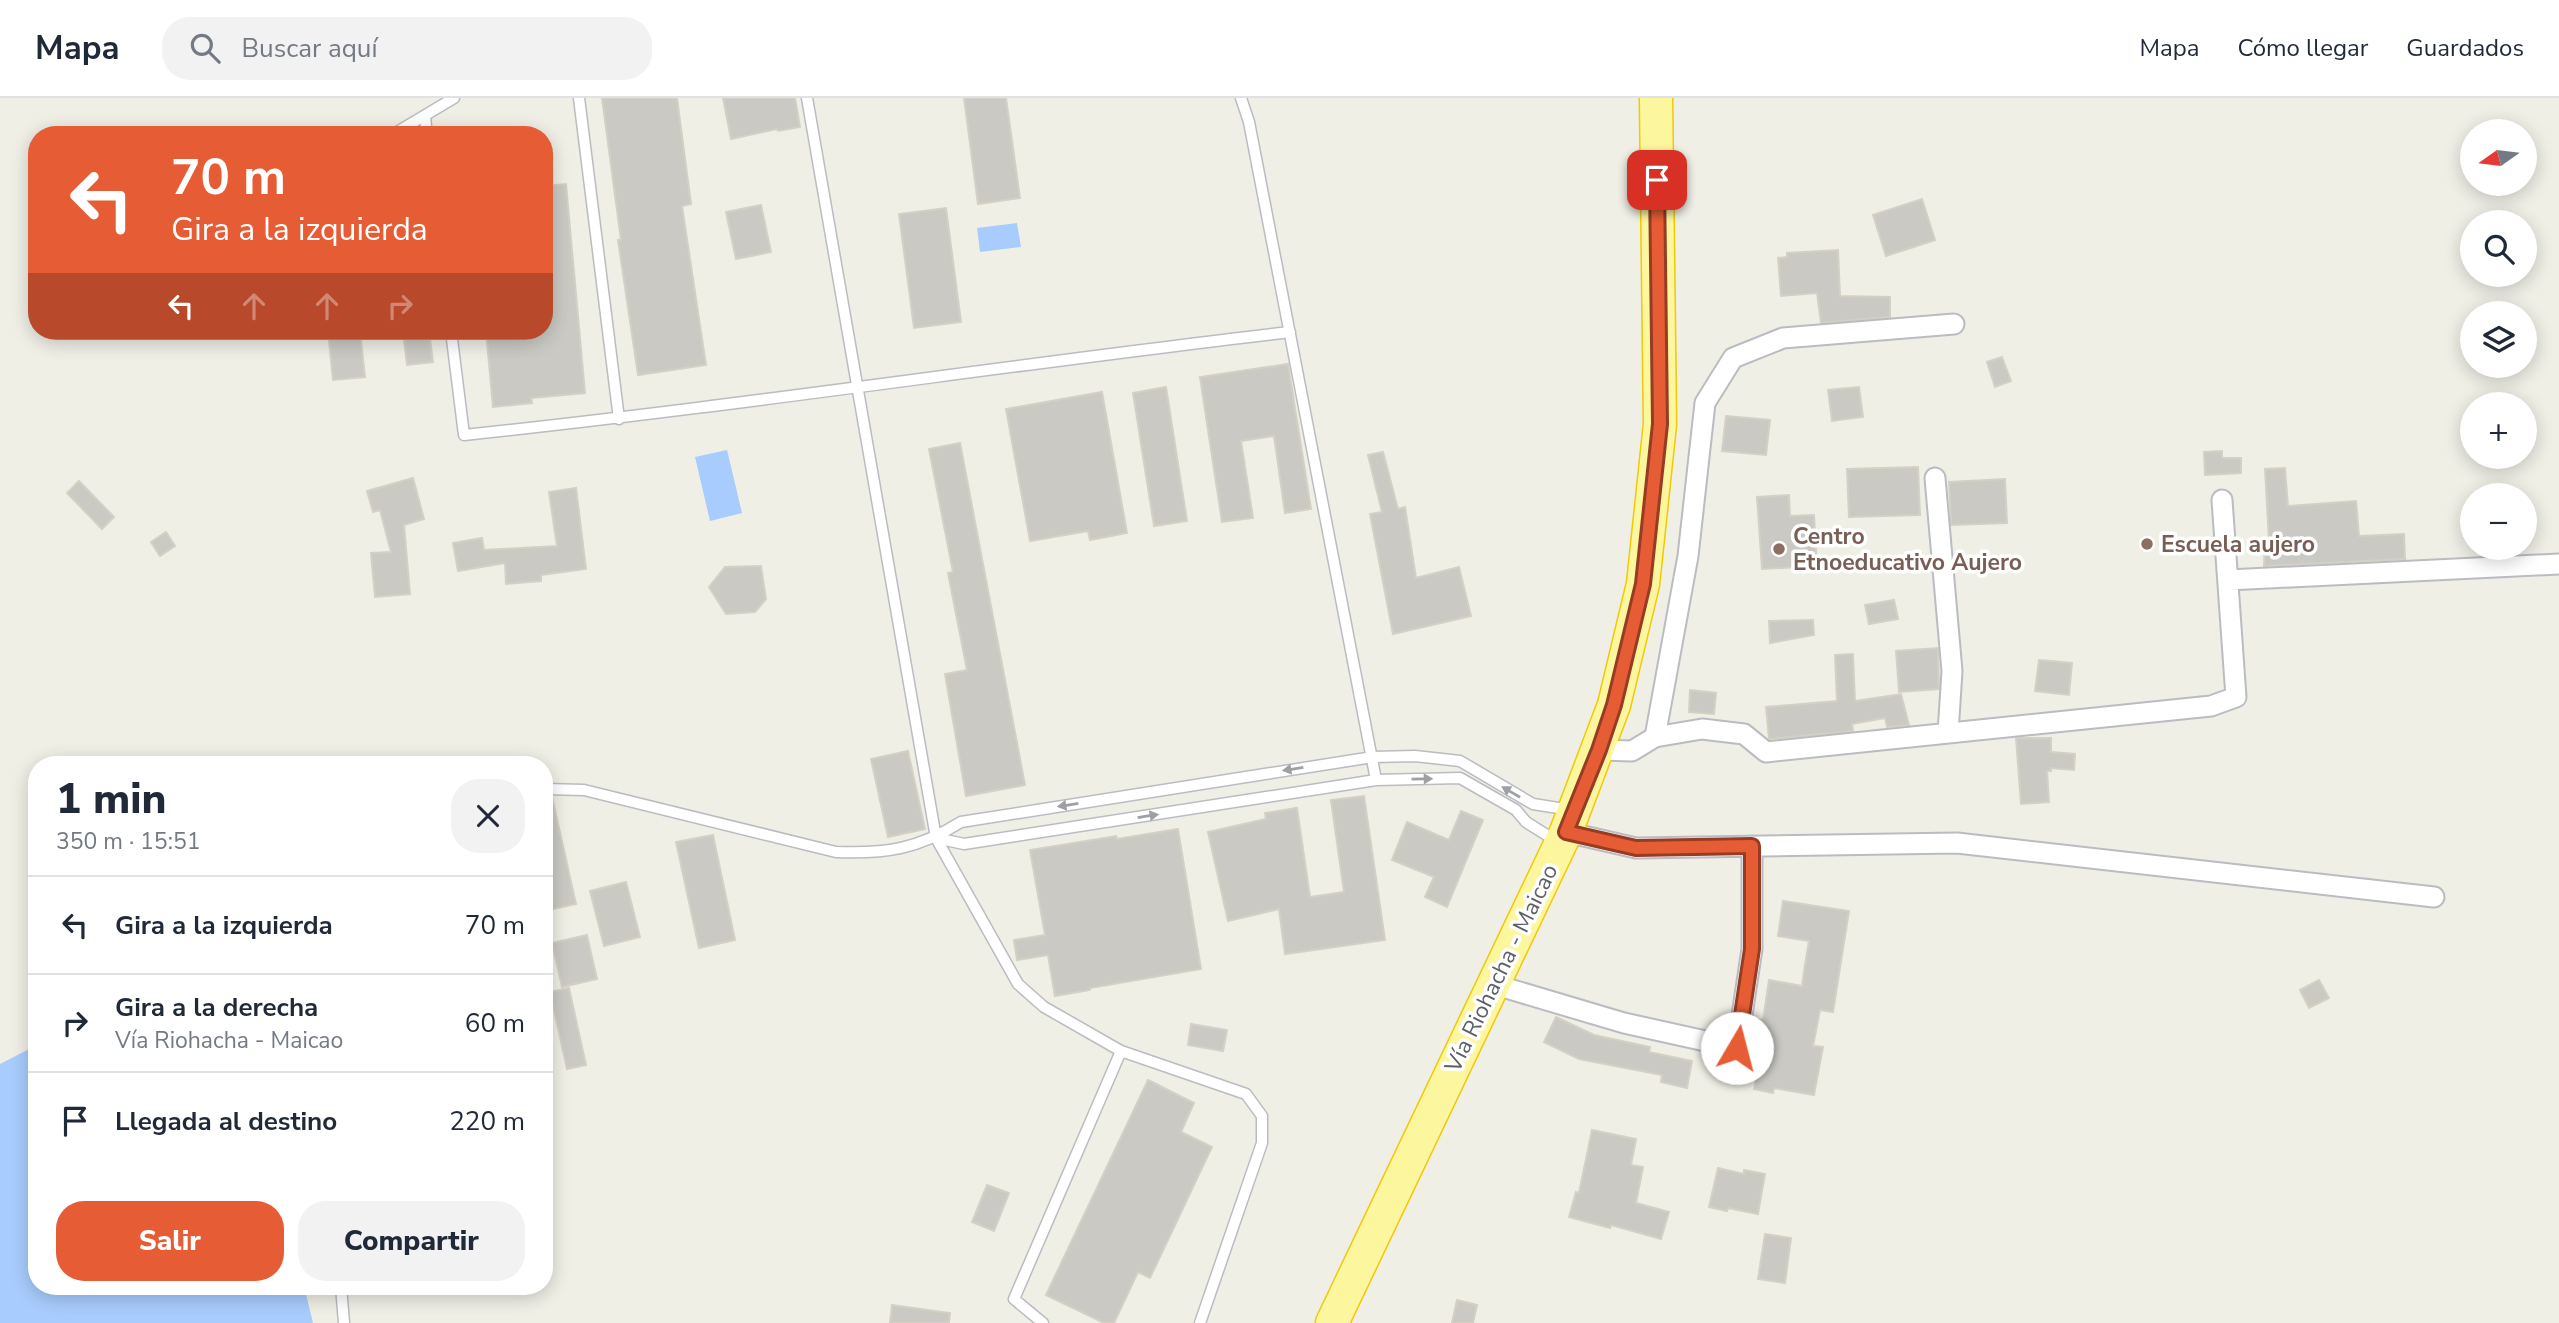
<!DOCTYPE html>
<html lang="es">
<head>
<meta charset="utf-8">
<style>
  body { margin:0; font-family:"Nunito Sans",sans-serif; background:#f2f2f3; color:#1f2937; height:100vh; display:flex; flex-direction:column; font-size:26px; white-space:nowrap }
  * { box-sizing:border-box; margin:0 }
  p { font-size:23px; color:#747a83 }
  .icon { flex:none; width:38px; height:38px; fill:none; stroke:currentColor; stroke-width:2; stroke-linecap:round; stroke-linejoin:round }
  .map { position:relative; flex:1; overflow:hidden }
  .drawer { position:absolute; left:28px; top:658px; width:525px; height:539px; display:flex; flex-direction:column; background:#fff; border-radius:28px; box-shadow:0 4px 18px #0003 }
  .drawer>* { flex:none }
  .hud { position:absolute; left:28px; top:28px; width:525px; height:214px; border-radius:28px; box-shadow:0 4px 18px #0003; background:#e65c35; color:#fff; overflow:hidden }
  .needle { width:46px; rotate:256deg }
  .fabs { position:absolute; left:2460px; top:21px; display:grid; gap:14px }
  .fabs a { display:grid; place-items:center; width:77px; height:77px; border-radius:50%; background:#fff; box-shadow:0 4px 18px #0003; font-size:35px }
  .pin { position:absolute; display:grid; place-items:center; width:60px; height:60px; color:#fff; margin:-30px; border-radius:14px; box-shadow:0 4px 10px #0006 }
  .me { position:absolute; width:77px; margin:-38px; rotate:8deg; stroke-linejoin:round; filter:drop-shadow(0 0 5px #0008) }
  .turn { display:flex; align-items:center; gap:24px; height:147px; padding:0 28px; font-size:32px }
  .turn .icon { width:91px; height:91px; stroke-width:2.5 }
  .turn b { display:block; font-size:49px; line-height:60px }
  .lanes { display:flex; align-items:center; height:66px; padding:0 28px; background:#0003; justify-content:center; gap:35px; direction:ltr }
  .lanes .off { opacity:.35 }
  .round { display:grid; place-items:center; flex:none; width:74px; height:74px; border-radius:28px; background:#f2f2f3 }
  .summary { display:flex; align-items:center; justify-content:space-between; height:119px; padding:0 28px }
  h1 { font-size:42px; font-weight:800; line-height:52px }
  .action { display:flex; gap:14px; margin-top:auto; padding:14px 28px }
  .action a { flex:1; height:80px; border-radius:28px; background:#e65c35; color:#fff; font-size:28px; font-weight:800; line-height:80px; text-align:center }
  .action a+a { background:#f2f2f3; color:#1f2937 }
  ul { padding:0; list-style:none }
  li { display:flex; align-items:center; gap:21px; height:98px; padding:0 28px; border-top:2px solid #e0e1e3 }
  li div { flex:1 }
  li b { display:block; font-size:26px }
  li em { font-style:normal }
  header { display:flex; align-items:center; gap:42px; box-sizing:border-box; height:98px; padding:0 35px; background:#fff; border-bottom:2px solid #e0e1e3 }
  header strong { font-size:33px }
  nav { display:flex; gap:38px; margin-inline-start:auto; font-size:24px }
  .search { width:490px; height:63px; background:#f2f2f3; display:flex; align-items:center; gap:18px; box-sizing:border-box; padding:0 24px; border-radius:28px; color:#747a83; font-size:26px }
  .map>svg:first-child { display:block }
  .water { fill:#a8ccfd }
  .building { fill:#cac9c3; stroke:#d4d1c4; stroke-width:2 }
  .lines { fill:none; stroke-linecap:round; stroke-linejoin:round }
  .service-casing { stroke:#babcc1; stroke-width:13 }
  .minor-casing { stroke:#babcc1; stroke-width:23 }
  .trunk-casing { stroke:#f1c904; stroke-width:35 }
  .service { stroke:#fff; stroke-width:10 }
  .minor { stroke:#fff; stroke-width:19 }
  .trunk { stroke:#fcf69f; stroke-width:32 }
  .oneway { fill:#9ea0a3 }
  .route-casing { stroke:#963c22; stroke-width:18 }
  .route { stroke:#e65c35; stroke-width:12 }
  .education-dot { fill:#8d6e63; stroke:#fff; stroke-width:2.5 }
  .labels { text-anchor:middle; stroke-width:7; stroke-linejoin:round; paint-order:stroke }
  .education-label { font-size:23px; font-weight:bold; fill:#785e54; stroke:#fff; text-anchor:start }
  .street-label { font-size:23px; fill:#5d6066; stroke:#fff }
</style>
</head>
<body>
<header>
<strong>Mapa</strong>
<div class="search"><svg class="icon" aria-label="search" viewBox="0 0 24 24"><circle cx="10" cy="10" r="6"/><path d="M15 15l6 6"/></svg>Buscar aquí</div>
<nav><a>Mapa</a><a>Cómo llegar</a><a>Guardados</a></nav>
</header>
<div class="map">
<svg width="2559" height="1225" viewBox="0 0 2559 1225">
  <rect width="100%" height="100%" fill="#efefe6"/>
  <path class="water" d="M1017,125L1021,149L980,154L977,130Z
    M727,352L742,415L710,423L695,359Z
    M37,947V1188H304L313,1225H0V966Z"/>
  <path class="building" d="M602,0H677L691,106L682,108L706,267L638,277L618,142H621Z
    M723,0H795L800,29L778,33L777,31L731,41Z
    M964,0H1006L1020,100L978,106Z
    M566,86L585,295L531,300L532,305L493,309L486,233H544V88Z
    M1922,101L1935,142L1886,158L1873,117Z
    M761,107L771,154L736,161L726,114Z
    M946,110L961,224L914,230L899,116Z
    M1838,152L1840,198L1890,199V219L1821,225L1817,195L1781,198L1778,160L1787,159V155Z
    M328,233H360L365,279L333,282Z
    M403,233H429L433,264L407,267Z
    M2002,259L2011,283L1995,289L1987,264Z
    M1288,266L1311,411L1285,415L1274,338L1241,343L1253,420L1222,424L1200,279Z
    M1166,289L1187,423L1154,428L1133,295Z
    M1859,289L1863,319L1832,323L1828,292Z
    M1102,294L1127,435L1090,442L1088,433L1030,443L1006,311Z
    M1726,318L1770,322L1766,357L1722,353Z
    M960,345L1025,687L966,698L945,576L967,572L948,475L953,474L929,351Z
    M2222,353V360H2241V375L2205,377L2204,354Z
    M1383,354L1398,411L1405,409L1416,480L1459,469L1471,518L1393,536L1370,416L1382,414L1368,357Z
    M1918,369L1920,417L1849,419L1847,371Z
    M2285,370L2288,408L2356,403L2359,438L2404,436L2405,461L2264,468L2265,443H2269L2265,371Z
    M413,380L424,421L404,427L410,496L375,499L371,455L391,454L380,412L373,414L367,393Z
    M2005,381L2007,425L1951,427L1949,384Z
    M79,383L114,419L102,431L67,395Z
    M576,390L586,471L541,477V483L506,486L505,465L458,473L453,445L482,440L484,452L557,448L549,394Z
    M1789,397L1790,418L1814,417L1817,468L1762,471L1757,399Z
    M166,434L175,448L160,458L151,444Z
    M761,468L766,501L755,514L726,516L709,489L725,469Z
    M1894,502L1898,521L1869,526L1865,507Z
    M1813,522L1814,537L1770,545L1769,523Z
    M1938,550L1939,591L1899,594L1896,553Z
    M1853,556L1855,603L1901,596L1909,627L1887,629L1885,620L1852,626L1853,633L1769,641L1766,609L1837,603L1835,557Z
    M2039,562L2072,565L2069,597L2035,593Z
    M1690,592L1716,595L1714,616L1689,614Z
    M2016,640H2051V654L2075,656L2074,672L2051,670V673H2047L2049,704L2021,706Z
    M908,653L925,731L888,739L871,661Z
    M544,698L552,699L576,806L544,813Z
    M1364,698L1385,842L1285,856L1279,811L1228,823L1208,734L1266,721L1265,715L1297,710L1310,799L1344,794L1331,702Z
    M1461,713L1483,722L1447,809L1425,799L1434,779L1392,762L1407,724L1449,742Z
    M1178,731L1201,871L1090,890V892L1055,898L1048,857L1017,862L1014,842L1045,837L1030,752L1116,738L1117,741Z
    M713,737L735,842L699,850L676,744Z
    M626,784L640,839L604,848L590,793Z
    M1783,803L1849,813L1833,914L1820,912L1813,948L1823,949L1814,997L1774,990L1773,995L1754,991L1762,943L1756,941L1759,922H1763L1769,882L1802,888L1805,867L1809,843L1778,838Z
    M587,837L597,881L562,889L552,845Z
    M2319,882L2329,900L2309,910L2300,892Z
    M569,890L586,967L567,971L550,894Z
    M1556,919L1594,937L1650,949L1649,954L1692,963L1687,990L1661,984L1662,977L1579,961L1544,944Z
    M1191,926L1227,932L1223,953L1188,947Z
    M1148,982L1194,1005L1181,1034L1212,1049L1150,1180L1138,1174L1114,1225H1104L1046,1197Z
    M1592,1032L1636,1041L1631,1067L1643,1069L1636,1105L1669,1114L1661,1141L1611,1127L1610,1130L1569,1119L1576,1094L1579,1095Z
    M1718,1070L1744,1076V1072L1765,1076L1758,1116L1728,1110L1727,1113L1709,1109Z
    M987,1087L1009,1095L994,1133L972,1124Z
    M1765,1136L1791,1140L1785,1185L1758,1181Z
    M1457,1202L1477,1207L1473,1225H1452Z
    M892,1207L950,1215L949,1225H890Z"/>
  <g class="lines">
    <g class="service-casing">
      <path id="service" d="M579,0L619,321
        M807,0L936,740L1018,886L1044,909L1121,953L1246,996L1262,1018V1045L1200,1225
        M1241,0L1249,24L1376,682
        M425,19L427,37
        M392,37L454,0
        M451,233L464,337C740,308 1014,266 1290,234
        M544,691L584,692L836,754C886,756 918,751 961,724L1373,659L1415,658L1460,663L1533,706L1571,712
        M936,740L964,746L1376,682L1460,680L1516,712L1526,724L1558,744
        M341,1188L344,1225
        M1043,1225L1014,1201L1121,953"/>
    </g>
    <g class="minor-casing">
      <path id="minor" d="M1935,380L1952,573L1948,635
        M2228,482L2559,466
        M1655,639L1702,631L1744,636L1766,654L2211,608L2236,599L2222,402
        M1599,652L1632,653L1655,639L1688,458L1705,305L1733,260L1783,240L1954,226
        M1566,734L1636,750L1957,745L2434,799
        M1496,887L1624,925L1737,950L1752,851V748"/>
    </g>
    <g class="trunk-casing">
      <path id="trunk" d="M1332,1225L1566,734L1614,607L1643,486L1660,326L1656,0"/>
    </g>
    <use href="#service" class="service"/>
    <use href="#minor" class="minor"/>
    <use href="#trunk" class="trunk"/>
  </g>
  <defs><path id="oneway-solid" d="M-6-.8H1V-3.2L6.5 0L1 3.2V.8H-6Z" transform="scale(1.75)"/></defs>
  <g class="oneway">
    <use href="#oneway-solid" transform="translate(1293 671) rotate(171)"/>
    <use href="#oneway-solid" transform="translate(1422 681) rotate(-1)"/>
    <use href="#oneway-solid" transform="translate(1511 694) rotate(-150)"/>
    <use href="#oneway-solid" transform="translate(1068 707) rotate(171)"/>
    <use href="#oneway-solid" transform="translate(1148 718) rotate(-9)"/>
  </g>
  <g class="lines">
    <g class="route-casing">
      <path id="route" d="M1657,82L1660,326L1643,486L1614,607L1599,652L1566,734L1636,750L1752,748V851L1737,950"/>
    </g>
    <use href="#route" class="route"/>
  </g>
  <g class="education-dot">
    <circle cx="2147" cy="446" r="7"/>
    <circle cx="1779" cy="451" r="7"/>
  </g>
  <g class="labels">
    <g class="education-label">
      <text x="1793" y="446">Centro<tspan x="1793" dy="26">Etnoeducativo Aujero</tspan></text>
      <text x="2161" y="454">Escuela aujero</text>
    </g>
    <g class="street-label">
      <text transform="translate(1501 870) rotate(-64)" y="8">Vía Riohacha - Maicao</text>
    </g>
  </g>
</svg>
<div class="fabs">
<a><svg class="needle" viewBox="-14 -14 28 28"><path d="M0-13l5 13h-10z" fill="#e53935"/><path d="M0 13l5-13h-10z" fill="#747a83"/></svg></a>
<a><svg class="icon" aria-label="search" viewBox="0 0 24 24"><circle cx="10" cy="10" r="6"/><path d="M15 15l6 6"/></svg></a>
<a><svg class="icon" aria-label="layers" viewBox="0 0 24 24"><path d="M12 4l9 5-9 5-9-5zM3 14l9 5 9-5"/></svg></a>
<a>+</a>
<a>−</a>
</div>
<div class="pin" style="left:1657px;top:82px;background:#d93025"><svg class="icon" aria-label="arrive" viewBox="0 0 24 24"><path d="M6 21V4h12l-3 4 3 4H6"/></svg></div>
<svg class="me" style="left:1737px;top:950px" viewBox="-20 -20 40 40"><circle r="19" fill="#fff"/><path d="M0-13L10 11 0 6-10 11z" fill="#e65c35"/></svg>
<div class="hud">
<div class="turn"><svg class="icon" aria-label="left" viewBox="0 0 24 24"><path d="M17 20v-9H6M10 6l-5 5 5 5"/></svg><div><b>70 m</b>Gira a la izquierda</div></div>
<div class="lanes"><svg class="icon" aria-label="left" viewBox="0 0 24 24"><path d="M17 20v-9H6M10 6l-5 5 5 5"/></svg><svg class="icon off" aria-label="ahead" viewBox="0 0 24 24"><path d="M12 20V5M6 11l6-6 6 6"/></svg><svg class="icon off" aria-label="ahead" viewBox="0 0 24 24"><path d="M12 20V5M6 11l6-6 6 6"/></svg><svg class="icon off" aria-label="right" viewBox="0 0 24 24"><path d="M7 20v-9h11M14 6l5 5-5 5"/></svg></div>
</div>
<section class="drawer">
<div class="summary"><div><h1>1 min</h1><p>350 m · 15:51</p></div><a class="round"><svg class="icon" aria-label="close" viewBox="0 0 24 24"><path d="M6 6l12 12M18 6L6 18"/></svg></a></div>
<ul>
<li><svg class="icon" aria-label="left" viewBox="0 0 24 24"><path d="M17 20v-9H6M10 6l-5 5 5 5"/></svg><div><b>Gira a la izquierda</b></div><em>70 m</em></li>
<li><svg class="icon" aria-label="right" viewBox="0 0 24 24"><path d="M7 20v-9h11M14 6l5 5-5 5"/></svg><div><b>Gira a la derecha</b><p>Vía Riohacha - Maicao</p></div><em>60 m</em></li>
<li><svg class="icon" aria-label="arrive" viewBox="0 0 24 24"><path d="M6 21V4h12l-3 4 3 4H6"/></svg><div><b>Llegada al destino</b></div><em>220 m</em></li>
</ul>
<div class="action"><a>Salir</a><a>Compartir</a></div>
</section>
</div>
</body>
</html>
